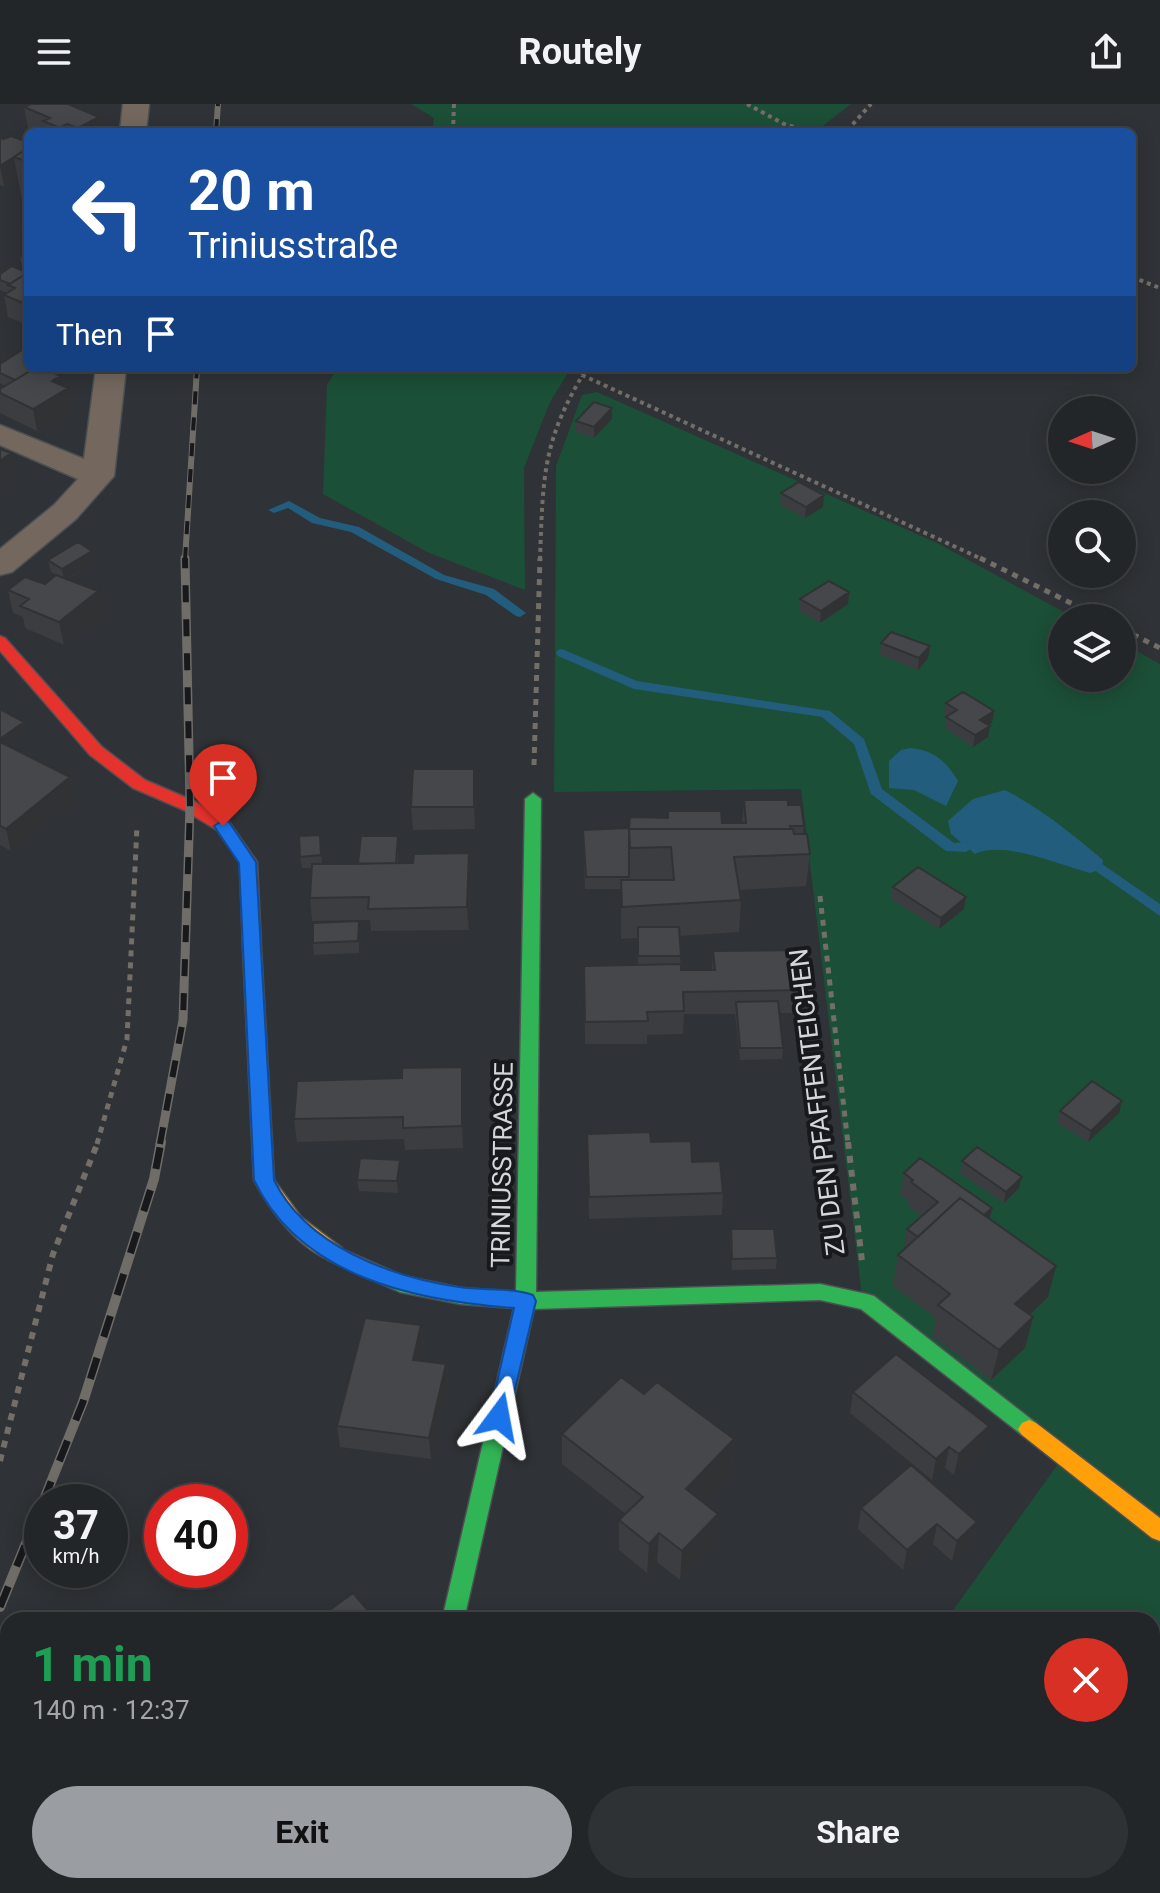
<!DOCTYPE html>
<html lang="en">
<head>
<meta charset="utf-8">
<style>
  body { margin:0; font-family:Roboto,sans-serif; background:#2f3234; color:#f1f3f6; height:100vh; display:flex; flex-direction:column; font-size:30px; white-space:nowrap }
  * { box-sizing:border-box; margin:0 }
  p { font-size:26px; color:#a3a5a8 }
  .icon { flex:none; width:44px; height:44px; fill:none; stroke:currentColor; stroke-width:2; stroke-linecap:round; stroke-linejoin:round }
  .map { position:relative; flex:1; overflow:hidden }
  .sheet { position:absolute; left:0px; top:1508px; width:1160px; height:282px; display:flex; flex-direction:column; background:#232628; border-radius:24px 24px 0 0; box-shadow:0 4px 20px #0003,0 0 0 2px #404345 }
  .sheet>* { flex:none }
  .banner { position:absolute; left:24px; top:24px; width:1112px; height:244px; border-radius:12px; box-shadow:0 4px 20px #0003,0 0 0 2px #404345; background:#1a4fa0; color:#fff; overflow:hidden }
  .needle { width:52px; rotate:267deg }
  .fabs { position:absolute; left:1048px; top:292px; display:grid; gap:16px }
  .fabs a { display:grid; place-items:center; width:88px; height:88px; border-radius:50%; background:#232628; box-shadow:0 4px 20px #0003,0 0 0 2px #404345; font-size:40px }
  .speed { position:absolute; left:24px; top:1380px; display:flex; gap:16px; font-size:40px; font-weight:700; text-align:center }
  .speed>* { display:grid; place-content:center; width:104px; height:104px; border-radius:50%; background:#232628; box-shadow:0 4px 20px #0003,0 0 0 2px #404345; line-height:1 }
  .speed small { font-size:20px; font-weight:400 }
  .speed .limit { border:12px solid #d22; background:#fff; color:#111 }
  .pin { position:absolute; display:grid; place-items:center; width:68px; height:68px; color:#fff; margin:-82px -34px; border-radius:50% 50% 50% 0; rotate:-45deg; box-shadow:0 0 8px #0007 }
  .pin .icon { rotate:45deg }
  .me { position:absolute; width:88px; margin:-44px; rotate:13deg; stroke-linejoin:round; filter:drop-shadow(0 0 6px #0008) }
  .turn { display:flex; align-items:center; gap:28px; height:168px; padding:0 32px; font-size:36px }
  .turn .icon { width:104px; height:104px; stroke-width:2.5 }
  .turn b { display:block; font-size:56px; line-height:68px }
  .then { display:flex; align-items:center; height:76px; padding:0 32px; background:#0003; gap:16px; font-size:30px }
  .round { display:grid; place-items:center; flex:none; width:84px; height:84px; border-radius:42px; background:#2f3234 }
  .overview { display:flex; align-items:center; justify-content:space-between; height:136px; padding:0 32px }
  h1 { font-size:48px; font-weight:700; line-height:60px; color:#1e9e55 }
  .primary-button { display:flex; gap:16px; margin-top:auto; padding:16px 32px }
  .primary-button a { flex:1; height:92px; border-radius:48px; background:#9a9da1; color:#111; font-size:32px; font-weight:700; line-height:92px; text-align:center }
  .primary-button a+a { background:#2f3234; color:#f1f3f6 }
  header { display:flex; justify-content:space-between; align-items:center; height:104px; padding:0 32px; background:#232628; font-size:36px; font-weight:700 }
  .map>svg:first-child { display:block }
  .green { fill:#1c4f37 }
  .water { fill:#225d7d }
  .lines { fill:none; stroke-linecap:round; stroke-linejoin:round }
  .stream { fill:#225d7d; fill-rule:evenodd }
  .street-casing { stroke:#4d5053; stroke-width:3 }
  .fast-casing { stroke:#4d5053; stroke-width:3 }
  .slow-casing { stroke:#4d5053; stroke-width:3 }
  .jam-casing { stroke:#4d5053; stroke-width:3 }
  .path-far2 { stroke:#746e68; stroke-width:4; stroke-dasharray:4 4; stroke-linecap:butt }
  .path-far1 { stroke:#746e68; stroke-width:5; stroke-dasharray:6 6; stroke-linecap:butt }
  .path { stroke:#746e68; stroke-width:6; stroke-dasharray:7 7; stroke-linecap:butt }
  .street { fill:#74685e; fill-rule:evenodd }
  .fast { fill:#30b455; fill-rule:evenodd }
  .slow { fill:#ff9f0a; fill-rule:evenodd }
  .jam { fill:#e5322d; fill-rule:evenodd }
  .rail-far2-casing { stroke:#706d69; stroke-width:6 }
  .rail-far1-casing { stroke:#706d69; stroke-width:9 }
  .rail-casing { stroke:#706d69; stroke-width:10 }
  .rail-far2 { stroke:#17191c; stroke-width:4; stroke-dasharray:13; stroke-linecap:butt }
  .rail-far1 { stroke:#17191c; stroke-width:6; stroke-dasharray:17; stroke-linecap:butt }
  .rail { stroke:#17191c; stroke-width:7; stroke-dasharray:22; stroke-linecap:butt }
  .wall { fill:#3c3d40 }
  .shaded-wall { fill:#313234 }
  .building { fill:#46474b; stroke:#313234; stroke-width:2 }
  .route { fill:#1a73e8; stroke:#114b97; stroke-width:2 }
  .labels { text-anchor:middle; stroke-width:8; stroke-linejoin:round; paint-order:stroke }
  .street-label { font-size:26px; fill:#d3d6db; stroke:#17191c }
</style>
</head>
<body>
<header><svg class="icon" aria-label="menu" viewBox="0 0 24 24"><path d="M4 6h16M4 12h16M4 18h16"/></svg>Routely<svg class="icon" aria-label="share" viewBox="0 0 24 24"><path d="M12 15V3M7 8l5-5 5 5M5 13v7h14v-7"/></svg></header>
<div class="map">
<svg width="1160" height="1789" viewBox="0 0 1160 1789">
  <rect width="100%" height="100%" fill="#2f3236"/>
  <path class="green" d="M411,0H851L815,28H432L434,14Z
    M337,264H571L550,298L524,364L525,486L427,448L323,390L327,281Z
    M597,288L937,439L1075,514H1062V574H1122V539L1160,560V1789H929L924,1782H1152V1516H946L1058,1360L864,1209L801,685L554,688L556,362L582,291Z"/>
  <path class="water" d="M910,644C934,646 946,657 958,677L946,702L914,686L889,684V657L901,646Z
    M1005,686C1042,705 1071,729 1103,756L1102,765L1090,769C1060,761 1003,736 975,750L951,730L948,717L973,695Z"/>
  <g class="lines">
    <path class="stream" d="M289,397L320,414L359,423L444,471L494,485L526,509L520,513L516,512L486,491L436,475L351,428L312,419L288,404L274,409L268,406Z
      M562,545L637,577L830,607L864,635L882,685L954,739L966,738L973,743L966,748L946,747L871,690L854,640L822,613L634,585L558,552L556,549L558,546Z
      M1102,760L1160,800V812L1097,768L1095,765L1097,762Z"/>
    <g class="street-casing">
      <path id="street" d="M123,0H149L146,28H120Z
        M96,264H126L114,372L76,415L12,468L0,471V445L54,401L78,375L0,341V321L84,355Z
        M365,1782H419L418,1789H364Z"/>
    </g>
    <g class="fast-casing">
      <path id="fast" d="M533,689L541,695L536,1188L820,1180L867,1190L874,1192L1036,1319L1040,1325L1036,1331L1029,1334L1022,1331L861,1205L820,1196L534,1205L464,1516H442L514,1204L461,1200L400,1188L328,1156L325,1150L328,1144L335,1142L403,1172L461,1184L516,1188L525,695Z"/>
    </g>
    <g class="slow-casing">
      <path id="slow" d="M252,838L261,844L274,1076L301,1113L342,1144L345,1150L342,1156L335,1158C299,1146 271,1108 254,1076L243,844Z
        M1029,1316L1036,1319L1160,1414V1437L1152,1434L1022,1331L1018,1325L1022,1319Z"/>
    </g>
    <g class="jam-casing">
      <path id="jam" d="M0,532L5,534L102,643L145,676L196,698L229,718L257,758L261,844L258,848L252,850L243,844L240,759L217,726L184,706L133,684L90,651L0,547Z"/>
    </g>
    <path class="path-far2" d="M747,0L784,20L810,28
      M453,28L454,0
      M852,28V21L871,0
      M1132,173L1160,184
      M578,264L582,271L984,456
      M540,456C543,373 542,336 587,264"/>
    <path class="path-far1" d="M980,454L1101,514
      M1122,525L1160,544
      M534,661L540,454
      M820,792L848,1040
      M97,1040L127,935L137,722"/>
    <path class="path" d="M848,1038L862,1157
      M0,1357L53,1150L98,1038"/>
    <use href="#street" class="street"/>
    <use href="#fast" class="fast"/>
    <use href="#slow" class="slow"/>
    <use href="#jam" class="jam"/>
    <g class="rail-far2-casing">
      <path id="rail-far2" d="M216,28L218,0
        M185,456L197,264"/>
    </g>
    <g class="rail-far1-casing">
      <path id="rail-far1" d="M160,1040L183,916L190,702L185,454"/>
    </g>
    <g class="rail-casing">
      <path id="rail" d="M43,1398L83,1298L154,1075L161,1038
        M0,1503L42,1400"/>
    </g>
    <use href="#rail-far2" class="rail-far2"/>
    <use href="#rail-far1" class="rail-far1"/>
    <use href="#rail" class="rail"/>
  </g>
  <path class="wall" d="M24,3L102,28H38L28,24Z
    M0,34L28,38V103L23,101L18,75L4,82L0,81Z
    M28,116V132L23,131L21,120Z
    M28,147V165L22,162L19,151Z
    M28,169V221L8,213L4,191L7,189L0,186V170Z
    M0,260L28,264H53L54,269L62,282L68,284L72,306L37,327L0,309V285L5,282L0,279Z
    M612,304V315L594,334L576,328V317Z
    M781,389L823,403L805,414L780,401Z
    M48,456L94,459L67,475L102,510L64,541L25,524L23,513L13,509L8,486L45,480L56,471L51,468Z
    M849,488L848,500L820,519L799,507L800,495Z
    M881,539L928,554L918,566L880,551Z
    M946,599L992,619L988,621L990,622L988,633L973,643L945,624L947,612L944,610Z
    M0,605L26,629L8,642L70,673L75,696L11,747L0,741Z
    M476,688L475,725L413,726L411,703Z
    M744,696L788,701L804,722L803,730L810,750L806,782L740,786L741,796L739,828L679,832L681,866H712L713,847L801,886L798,909H779L783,944L782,955L740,956L735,910H684L683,930L647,931V940H585L584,862L638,861L637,834L621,835V785H585L583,737L722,719H742Z
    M320,731L322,760H358L398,732V759H413L469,749L470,772L469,826L371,827L370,816L312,817L310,794L312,764H302L300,753Z
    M893,783L964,805L939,825L891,795Z
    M359,817V849L314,851L313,839Z
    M402,974L463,985V1044L405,1046L404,1035L297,1038L294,1015Z
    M1060,1007L1119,1009L1088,1038L1057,1019Z
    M587,1030L651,1038L692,1058L723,1089L722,1111L589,1115Z
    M962,1057L1019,1084L1004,1099L960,1069Z
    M401,1067L398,1089L359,1087L357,1076Z
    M904,1069L992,1104L989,1115L1056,1162L1048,1193L1030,1211L1033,1213L1025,1244L991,1276L932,1232L936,1214L893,1182L898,1151L904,1145L907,1125L922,1112L907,1101L908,1096L900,1091Z
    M731,1125L777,1154L776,1165L732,1166L730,1137Z
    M421,1221L423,1243L420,1257L446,1260L448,1282L431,1355L340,1343L337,1322Z
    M853,1288L984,1344L954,1371L945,1364L932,1376L850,1309Z
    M644,1290L734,1335L732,1366L701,1397L718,1410L716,1439L680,1476L657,1458L647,1469L619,1446V1416L626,1410L562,1360V1330Z
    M861,1404L977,1418L972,1439L952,1457L933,1440L903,1466L858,1425Z
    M1160,1652V1701L1152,1694V1661Z
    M488,1782H586L576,1789H493Z
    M1114,1782H1152L1160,1789H1121Z"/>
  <path class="shaded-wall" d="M99,13L102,28H70Z
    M14,54L18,75L4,82L0,62Z
    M0,204L3,221L0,223Z
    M60,272L63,287L68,284L72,306L37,327L33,305L52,277Z
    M612,304V315L594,334V323Z
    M11,349L15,371L0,382V357Z
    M824,391L823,403L805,414L806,403Z
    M92,447L94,459L64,476L62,465Z
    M98,487L102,510L64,541L59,518Z
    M849,488L848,500L820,519L821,507Z
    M930,542L928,554L918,566L919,554Z
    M994,607L992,619L978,627L980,616Z
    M24,618L26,629L0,649V635Z
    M990,622L988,633L973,643L975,631Z
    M474,665L476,688L475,725L474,703Z
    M70,673L75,696L11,747L6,725Z
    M469,749L470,772L469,826L467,803Z
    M966,793L964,805L939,825L941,814Z
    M462,963L463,985V1044L462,1022Z
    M1122,997L1119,1009L1088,1038L1091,1027Z
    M400,1056L401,1067L398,1089L397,1077Z
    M1022,1073L1019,1084L1004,1099L1006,1088Z
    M992,1104L987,1126L977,1117Z
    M1056,1162L1048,1193L1008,1231L1015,1200Z
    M1033,1213L1025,1244L991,1276L999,1246Z
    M421,1221L423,1243L415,1277L413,1256Z
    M446,1260L448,1282L431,1355L429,1334Z
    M989,1322L984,1344L954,1371L959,1350Z
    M734,1335L732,1366L684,1415L686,1385Z
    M949,1343L945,1364L932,1376L936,1355Z
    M718,1410L716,1439L680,1476L682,1447Z
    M977,1418L972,1439L952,1457L957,1437Z
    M937,1420L933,1440L903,1466L907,1446Z
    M659,1429L657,1458L647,1469L649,1440Z
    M186,1782H190L189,1789H184Z
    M566,1782H586L576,1789H566Z"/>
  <path class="building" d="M31,0H68L99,13L78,24L67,20L60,24L43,17L50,14L24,3Z
    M67,20L88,28H51Z
    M11,32L28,38V44L0,62V34L4,35Z
    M28,44V58L14,53Z
    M28,116V122L21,120Z
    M28,147V155L19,151Z
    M12,162L28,169V173L24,171L10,180L0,176V170Z
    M24,171L28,173V201L4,191L15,184L8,181Z
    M22,246L28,249V264H35L15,276L0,269V260Z
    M35,264H45L60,272L52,277L68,284L33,305L0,289V285Z
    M594,298L612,304L594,323L576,317Z
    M0,345L11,349L0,357Z
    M799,378L824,391L806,403L781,389Z
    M78,438L92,447L62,465L48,456Z
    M56,471L98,487L59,518L20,502L29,495L8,486L25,473L45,480Z
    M829,477L849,488L821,507L800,495Z
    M891,528L930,542L919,554L881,539Z
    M963,588L994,607L980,616L990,622L975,631L946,613L957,606L946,599Z
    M0,605L24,618L0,635Z
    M0,638L70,673L6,725L0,722Z
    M413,665H474V703H411Z
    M744,696H788V701H801L804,722H790L791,725H629L630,713L668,714V707H721L722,719H746Z
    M629,724V773H586L583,726Z
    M629,725H793L794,730H807L810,750L734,753L741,796L622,803L621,776H674L671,743L630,744Z
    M320,731L321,751L300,753L299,732Z
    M361,732H398L396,759L358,760Z
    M469,749L467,803L368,805L369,793L310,794L312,760L413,759L414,750Z
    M918,763L966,793L941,814L893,783Z
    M359,817L358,837L313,839V819Z
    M638,823H679L681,852H638Z
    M796,846L801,886L683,888L684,907L647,908L648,917L585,918L584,862L681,860V866H715L713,847Z
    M778,897L783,944H740L736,898Z
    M462,963V1022L403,1024V1013L294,1015L297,977L402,974V964Z
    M1092,977L1122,997L1091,1027L1060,1007Z
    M650,1028L651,1038L691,1037L692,1058L720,1057L723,1089L589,1093L587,1030Z
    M977,1043L1022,1073L1006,1088L962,1057Z
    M360,1054L400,1056L397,1077L357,1076Z
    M920,1054L992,1104L984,1111L960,1094L918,1133L907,1125L938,1098L911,1078L913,1076L904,1069Z
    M960,1094L1056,1162L1015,1200L1033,1213L999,1246L938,1201L950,1190L898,1151Z
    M731,1125H774L777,1154L732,1155Z
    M365,1214L421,1221L413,1256L446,1260L429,1334L337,1322Z
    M896,1250L989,1322L959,1350L949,1343L936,1355L853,1288Z
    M621,1273L644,1290L657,1278L734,1335L686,1385L718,1410L682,1447L659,1429L649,1440L619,1416L643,1393L562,1330Z
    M911,1361L977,1418L957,1437L937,1420L907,1446L861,1404Z
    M353,1489L376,1516H316Z
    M1160,1652V1688L1152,1681V1661Z
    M1152,1734L1160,1742V1789H1134L1127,1782H1152Z
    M117,1782H186L184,1789H146L116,1787Z
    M500,1782H569L575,1789H505Z"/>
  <path class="route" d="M223,716L229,718L256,758L274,1076C306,1142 391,1173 459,1183C483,1187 510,1183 533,1191L536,1197L507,1319H492L489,1313L514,1204C416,1197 300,1173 254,1076L239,759L214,722Z"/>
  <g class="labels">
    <g class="street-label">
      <text transform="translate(817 998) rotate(-97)" y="9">ZU DEN PFAFFENTEICHEN</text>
      <text transform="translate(502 1061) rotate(-89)" y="9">TRINIUSSTRASSE</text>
    </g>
  </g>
</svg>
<div class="fabs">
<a><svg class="needle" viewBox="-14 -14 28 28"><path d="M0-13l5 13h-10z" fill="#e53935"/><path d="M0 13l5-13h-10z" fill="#a3a5a8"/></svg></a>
<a><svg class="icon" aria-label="search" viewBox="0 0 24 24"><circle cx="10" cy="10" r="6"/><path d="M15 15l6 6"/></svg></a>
<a><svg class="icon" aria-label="layers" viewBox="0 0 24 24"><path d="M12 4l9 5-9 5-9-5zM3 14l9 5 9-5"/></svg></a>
</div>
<div class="speed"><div>37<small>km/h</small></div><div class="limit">40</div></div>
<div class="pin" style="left:223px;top:722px;background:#d93025"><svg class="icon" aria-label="arrive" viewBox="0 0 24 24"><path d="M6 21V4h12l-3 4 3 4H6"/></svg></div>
<svg class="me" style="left:499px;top:1313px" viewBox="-20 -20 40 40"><path d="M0-17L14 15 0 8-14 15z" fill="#1a73e8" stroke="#fff" stroke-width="4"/></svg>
<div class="banner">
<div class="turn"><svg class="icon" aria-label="left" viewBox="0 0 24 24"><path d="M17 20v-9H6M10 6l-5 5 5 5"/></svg><div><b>20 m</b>Triniusstraße</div></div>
<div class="then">Then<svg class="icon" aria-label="arrive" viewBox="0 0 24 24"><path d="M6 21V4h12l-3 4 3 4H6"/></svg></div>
</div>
<section class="sheet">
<div class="overview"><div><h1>1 min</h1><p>140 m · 12:37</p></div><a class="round" style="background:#d93025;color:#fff"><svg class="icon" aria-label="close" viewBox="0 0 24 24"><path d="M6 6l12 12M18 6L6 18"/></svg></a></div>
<div class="primary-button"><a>Exit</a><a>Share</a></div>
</section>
</div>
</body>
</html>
